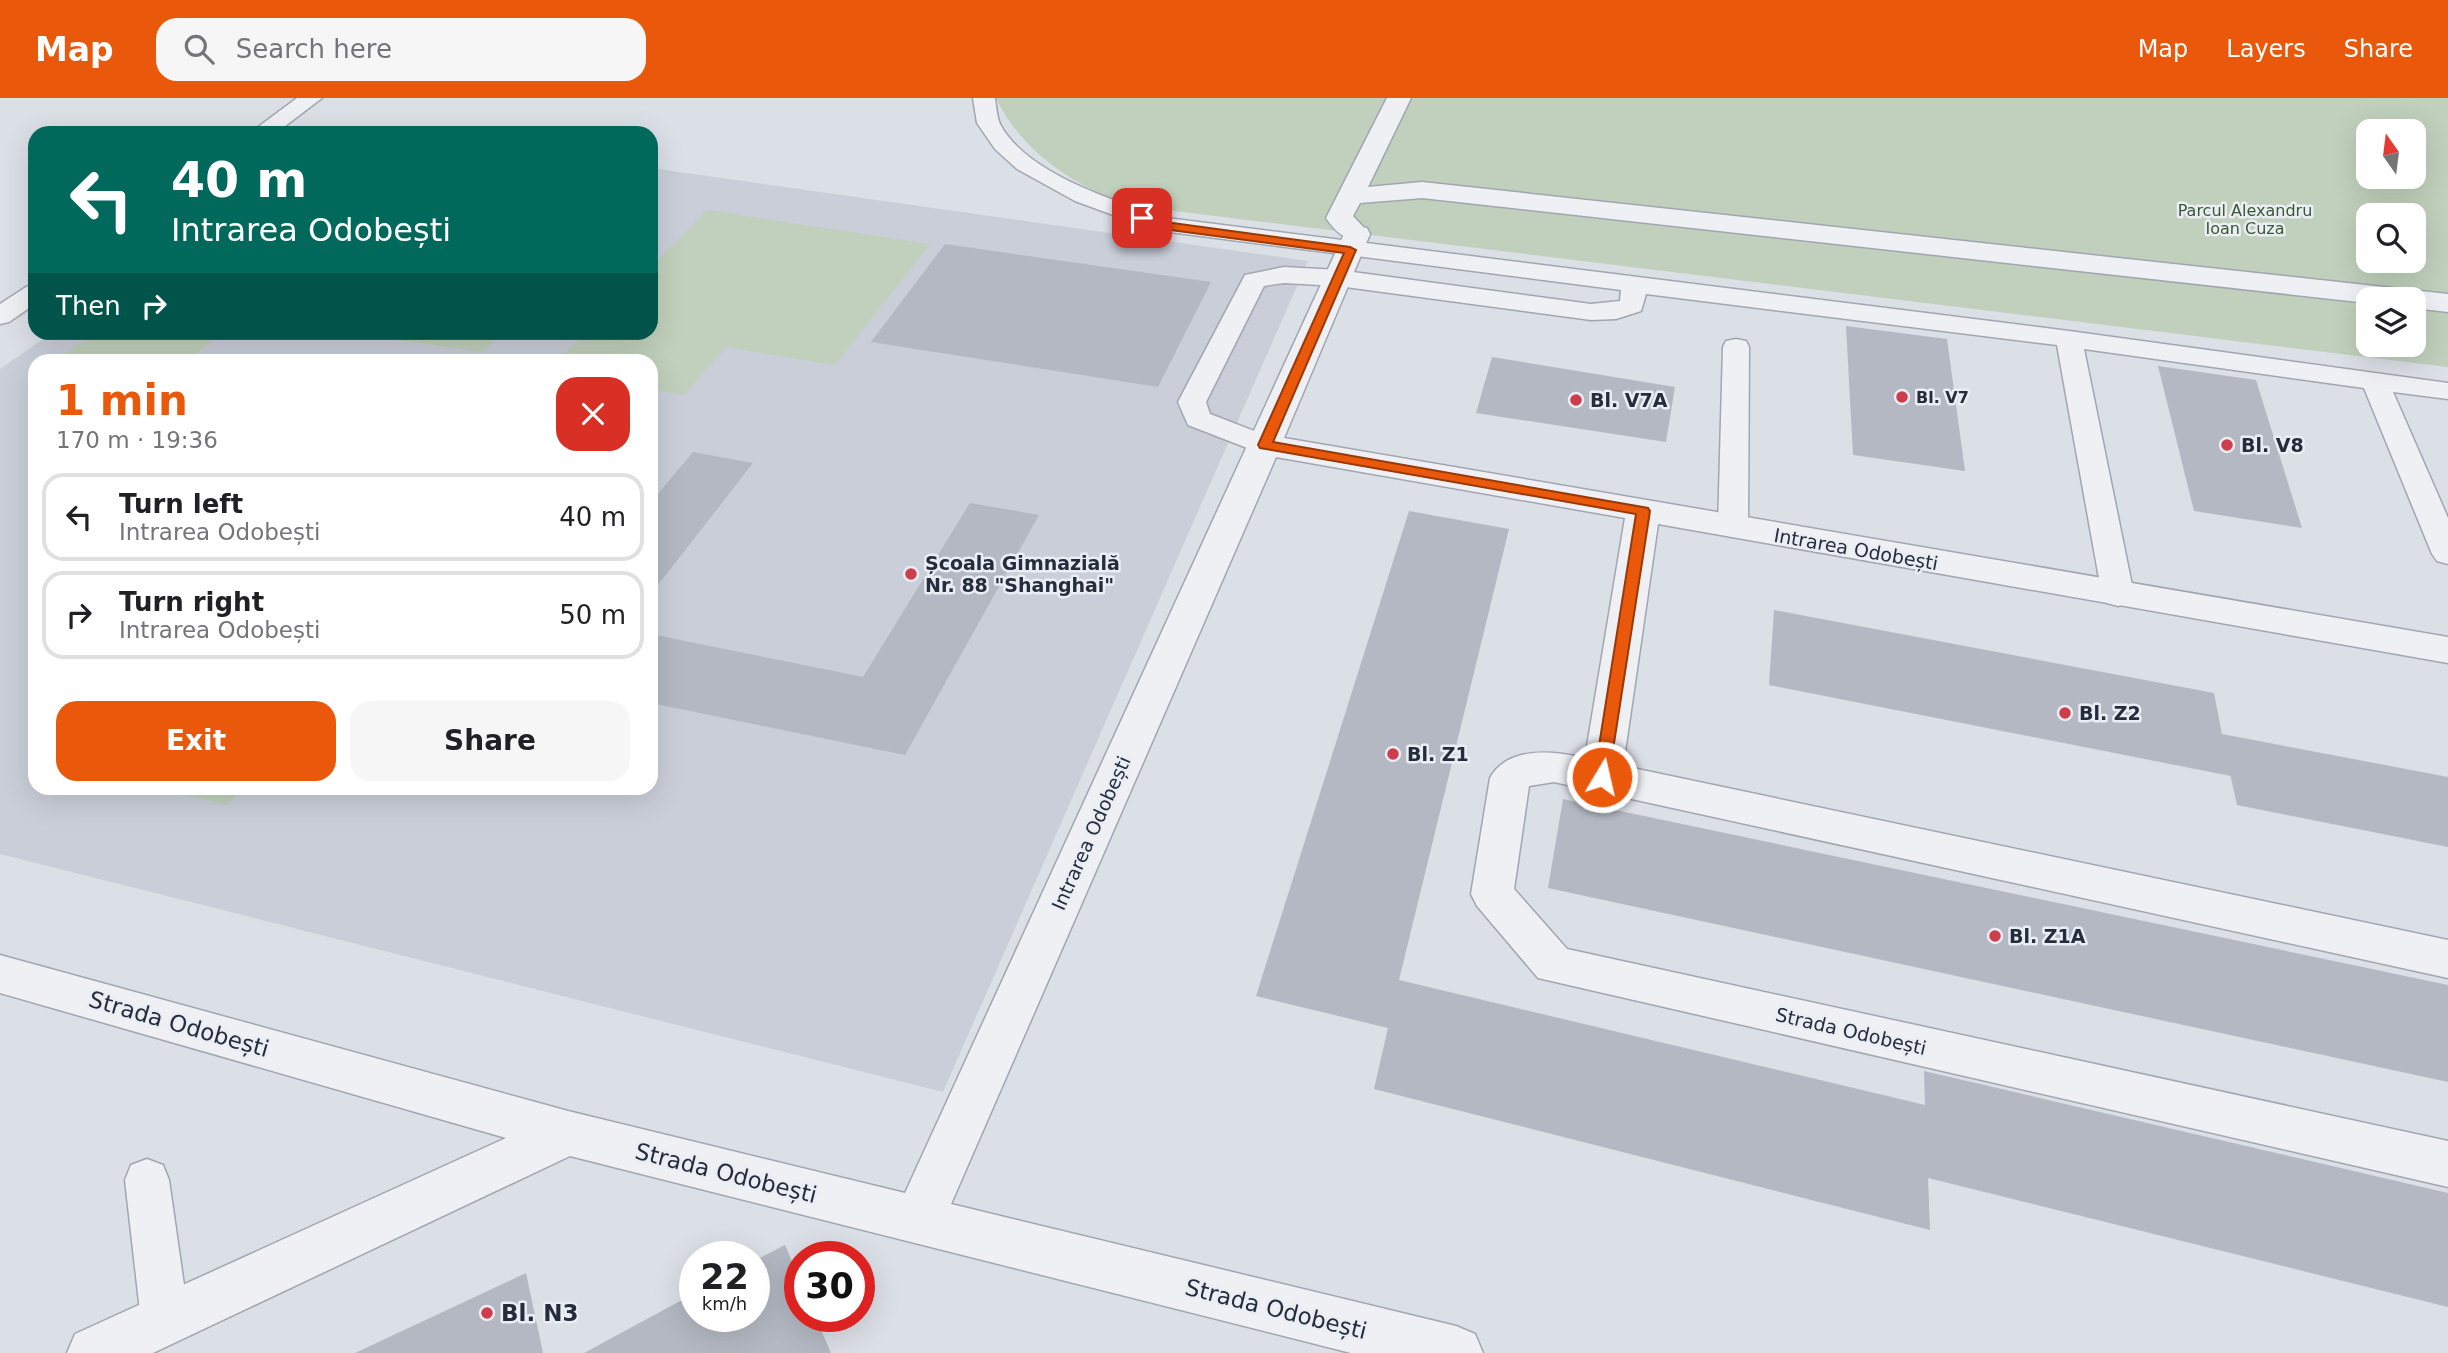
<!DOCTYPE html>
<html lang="en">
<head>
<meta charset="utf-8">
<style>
  body { margin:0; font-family:"DejaVu Sans",sans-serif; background:#f6f6f6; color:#202124; height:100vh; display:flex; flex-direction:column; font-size:26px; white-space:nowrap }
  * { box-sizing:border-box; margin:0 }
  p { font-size:23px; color:#757577 }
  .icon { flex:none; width:38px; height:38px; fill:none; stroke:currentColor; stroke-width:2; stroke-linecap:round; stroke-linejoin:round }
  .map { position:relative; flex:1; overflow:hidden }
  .panel { position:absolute; left:28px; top:256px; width:630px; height:441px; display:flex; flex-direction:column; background:#fff; border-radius:21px; box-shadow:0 7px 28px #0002 }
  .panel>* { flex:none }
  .banner { position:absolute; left:28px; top:28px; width:630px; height:214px; border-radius:21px; box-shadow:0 7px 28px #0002; background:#00695c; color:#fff; overflow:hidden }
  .needle { width:46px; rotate:346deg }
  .controls { position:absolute; left:2356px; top:21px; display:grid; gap:14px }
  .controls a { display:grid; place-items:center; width:70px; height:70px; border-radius:14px; background:#fff; box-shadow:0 7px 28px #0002; font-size:35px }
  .speed { position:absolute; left:679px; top:1143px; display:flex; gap:14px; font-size:35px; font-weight:700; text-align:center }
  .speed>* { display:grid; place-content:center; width:91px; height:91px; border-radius:50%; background:#fff; box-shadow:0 7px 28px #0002; line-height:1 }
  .speed small { font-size:18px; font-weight:400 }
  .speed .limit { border:10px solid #d22; background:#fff; color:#111 }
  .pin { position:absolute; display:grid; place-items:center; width:60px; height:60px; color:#fff; margin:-30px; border-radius:14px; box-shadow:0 4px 10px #0006 }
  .me { position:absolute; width:77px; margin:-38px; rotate:9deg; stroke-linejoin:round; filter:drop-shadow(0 0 5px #0008) }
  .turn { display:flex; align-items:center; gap:24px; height:147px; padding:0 28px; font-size:32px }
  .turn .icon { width:91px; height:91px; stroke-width:2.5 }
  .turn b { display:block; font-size:49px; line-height:60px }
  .then { display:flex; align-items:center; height:66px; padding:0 28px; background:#0003; gap:14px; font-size:26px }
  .round { display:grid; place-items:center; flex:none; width:74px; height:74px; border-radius:21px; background:#f6f6f6 }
  .overview { display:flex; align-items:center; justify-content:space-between; height:119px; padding:0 28px }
  h1 { font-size:42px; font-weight:800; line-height:52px; color:#ea580c }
  .primary-button { display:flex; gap:14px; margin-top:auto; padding:14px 28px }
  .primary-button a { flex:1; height:80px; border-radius:21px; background:#ea580c; color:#fff; font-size:28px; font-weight:800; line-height:80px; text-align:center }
  .primary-button a+a { background:#f6f6f6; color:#202124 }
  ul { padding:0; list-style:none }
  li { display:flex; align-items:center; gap:21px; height:88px; margin:0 14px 10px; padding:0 14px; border:4px solid #e0e0e0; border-radius:21px }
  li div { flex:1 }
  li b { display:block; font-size:26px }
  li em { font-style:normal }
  header { display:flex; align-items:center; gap:42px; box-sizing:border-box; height:98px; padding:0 35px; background:#ea580c; color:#fff }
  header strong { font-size:33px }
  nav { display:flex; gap:38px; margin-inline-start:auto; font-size:24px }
  .search { width:490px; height:63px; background:#f6f6f6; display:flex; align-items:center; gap:18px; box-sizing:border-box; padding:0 24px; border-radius:21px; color:#757577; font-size:26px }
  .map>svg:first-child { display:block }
  .built { fill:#c9ced8; fill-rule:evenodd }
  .green { fill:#c0d0bc; fill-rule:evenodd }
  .building { fill:#b3b8c2 }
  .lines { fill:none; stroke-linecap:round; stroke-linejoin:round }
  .service-casing { stroke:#a1a6b0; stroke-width:3 }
  .pedestrian-casing { stroke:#a1a6b0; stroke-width:3 }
  .minor-casing { stroke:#a1a6b0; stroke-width:3 }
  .service { fill:#eef0f4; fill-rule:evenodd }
  .pedestrian { fill:#eef0f4; fill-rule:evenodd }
  .minor { fill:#eef0f4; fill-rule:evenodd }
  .route { fill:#ea580c; stroke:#983908; stroke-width:2 }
  .poi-dot { fill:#cd3e4c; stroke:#eaeef4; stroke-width:2.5 }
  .labels { text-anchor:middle; stroke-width:5; stroke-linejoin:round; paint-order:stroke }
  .far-park-label { font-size:16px; fill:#385733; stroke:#eaeef4 }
  .far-poi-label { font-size:16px; font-weight:bold; fill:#252c3c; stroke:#eaeef4; text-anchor:start }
  .poi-label { font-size:19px; font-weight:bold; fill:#252c3c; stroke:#eaeef4; text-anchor:start }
  .street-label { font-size:19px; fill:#252c3c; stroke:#eaeef4 }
  .near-street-label { font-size:23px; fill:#252c3c; stroke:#eaeef4 }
  .near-poi-label { font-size:23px; font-weight:bold; fill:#252c3c; stroke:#eaeef4; text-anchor:start }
</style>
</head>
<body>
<header>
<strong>Map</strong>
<div class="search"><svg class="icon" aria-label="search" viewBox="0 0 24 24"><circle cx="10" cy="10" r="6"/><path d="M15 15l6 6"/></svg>Search here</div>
<nav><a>Map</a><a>Layers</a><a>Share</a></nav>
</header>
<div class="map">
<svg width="2448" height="1255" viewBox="0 0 2448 1255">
  <rect width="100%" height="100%" fill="#dbdfe6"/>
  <path class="built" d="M651,70L1308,163L943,994L0,756V271L52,235L651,234ZM35,262H651V690H35Z"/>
  <path class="green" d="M996,0H2448V269L1175,113C1149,107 1118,104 1095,93C1054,74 1015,41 996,0ZM2368,33H2413V79H2368ZM2368,117H2413V163H2368ZM2368,201H2413V247H2368Z
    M707,112L930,146L835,267L726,249L684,297L651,291V262H558L586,235L651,234V169Z
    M94,235V234L222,235L188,262H57Z
    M350,235L502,234V235L482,254Z
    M156,690H244L227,707Z"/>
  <path class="building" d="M945,146L1211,184L1158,289L871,244Z
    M1846,228L1947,241L1965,373L1853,357Z
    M1492,259L1675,289L1666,344L1476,315Z
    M2158,268L2256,282L2302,430L2194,413Z
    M693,354L753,365L651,496V404Z
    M970,405L1039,417L905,657L651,605V536L863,579Z
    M1409,413L1509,431L1399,882L1925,1007L1924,973L2448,1095V1209L1928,1080L1930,1132L1374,991L1388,930L1256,898Z
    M1774,512L2214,595L2222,636L2448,679V749L2237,707L2228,666L2231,678L1769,587Z
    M1563,701L2448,887V984L1548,790Z
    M785,1147L800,1182V1218H815L831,1255H584L695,1195V1218H754V1163Z
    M526,1175L543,1255H355Z"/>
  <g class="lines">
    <g class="service-casing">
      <path id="service" d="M297,0H322L276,35H250Z
        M973,0H995C996,8 997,19 1000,26C1026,76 1117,104 1167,120L2069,233L2448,285V301L2393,294L2448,420V466L2437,463L2432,456L2364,290L2084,251L2134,497L2129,505L2118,508L2107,505L2102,497L2057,247L1646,196L1641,213L1616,221L1591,222L1338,188L1284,185L1264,188L1206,304L1210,316L1275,341L1280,347L1275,353L1265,356L1255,353L1188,327L1178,304L1245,177L1284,169L1338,172L1591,206L1620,203L1621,192L1154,132L1075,103L1017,71L995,51L977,25Z
        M35,186V206L9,224L0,226V206L26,189Z
        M1736,241L1746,243L1749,249L1748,429L1744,436L1733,439L1722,436L1718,429L1723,249L1726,243Z
        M147,1061L163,1067L169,1082L189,1222L182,1239L165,1246L148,1239L141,1222L125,1082L131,1067Z"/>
    </g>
    <g class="pedestrian-casing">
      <path id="pedestrian" d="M1387,0H1411L1368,89L1422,84L2448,196V214L2413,210V201H2368V205L1422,100L1360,105L1353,118L1370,136L1367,142C1349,146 1336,135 1326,120Z"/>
    </g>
    <g class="minor-casing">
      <path id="minor" d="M1357,128L1367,130L1370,136L1284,340L2448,539V565L1658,426L1623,668L2448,842V880L1554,684L1529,688L1514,791L1567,851L2448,1043V1089L1538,880L1477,808L1471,796L1490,680C1508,647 1554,653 1585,660L1625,420L1276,359L951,1106L1456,1228L1475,1236L1483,1255H1351L570,1058L153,1255H67L75,1236L506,1040L0,895V857L568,1013L905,1095L1344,136L1347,130Z"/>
    </g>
    <use href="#service" class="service"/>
    <use href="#pedestrian" class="pedestrian"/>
    <use href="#minor" class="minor"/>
  </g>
  <path class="route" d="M1142,116L1165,124L1350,149L1356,152L1273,344L1648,410L1650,413L1608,684L1602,685L1594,679L1636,416L1260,350L1258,347L1344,155L1163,131L1138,122L1136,120Z"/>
  <g class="poi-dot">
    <circle cx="1902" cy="299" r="7"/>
    <circle cx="1576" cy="302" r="7"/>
    <circle cx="2227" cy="347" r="7"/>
    <circle cx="911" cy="476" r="7"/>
    <circle cx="2065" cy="615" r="7"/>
    <circle cx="1393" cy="656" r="7"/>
    <circle cx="1995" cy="838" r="7"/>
    <circle cx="487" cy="1215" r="7"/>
  </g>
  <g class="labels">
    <g class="far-park-label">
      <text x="2245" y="118">Parcul Alexandru<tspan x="2245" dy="18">Ioan Cuza</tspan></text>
    </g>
    <g class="far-poi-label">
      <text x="1916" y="305">Bl. V7</text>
    </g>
    <g class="poi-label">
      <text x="1590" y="309">Bl. V7A</text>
      <text x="2241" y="354">Bl. V8</text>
      <text x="925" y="472">Școala Gimnazială<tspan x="925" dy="22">Nr. 88 "Shanghai"</tspan></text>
      <text x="2079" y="622">Bl. Z2</text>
      <text x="1407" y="663">Bl. Z1</text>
      <text x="2009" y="845">Bl. Z1A</text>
    </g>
    <g class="street-label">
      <text transform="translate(1856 451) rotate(10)" y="7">Intrarea Odobești</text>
      <text transform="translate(1091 735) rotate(-66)" y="7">Intrarea Odobești</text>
      <text transform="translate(1851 933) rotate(13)" y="7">Strada Odobești</text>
    </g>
    <g class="near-street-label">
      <text transform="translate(179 926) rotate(16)" y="8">Strada Odobești</text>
      <text transform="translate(726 1075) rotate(14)" y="8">Strada Odobești</text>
      <text transform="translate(1276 1211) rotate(14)" y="8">Strada Odobești</text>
    </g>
    <g class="near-poi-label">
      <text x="501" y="1223">Bl. N3</text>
    </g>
  </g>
</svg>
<div class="controls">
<a><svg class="needle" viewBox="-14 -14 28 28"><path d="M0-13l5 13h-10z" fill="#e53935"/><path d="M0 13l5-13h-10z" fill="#757577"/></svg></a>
<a><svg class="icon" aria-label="search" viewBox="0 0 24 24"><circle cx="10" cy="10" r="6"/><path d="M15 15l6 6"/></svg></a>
<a><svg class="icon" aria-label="layers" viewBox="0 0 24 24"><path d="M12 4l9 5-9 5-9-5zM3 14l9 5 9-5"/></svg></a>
</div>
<div class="speed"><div>22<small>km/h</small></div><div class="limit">30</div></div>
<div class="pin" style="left:1142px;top:120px;background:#d93025"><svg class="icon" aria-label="arrive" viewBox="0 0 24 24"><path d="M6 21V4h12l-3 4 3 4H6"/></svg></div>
<svg class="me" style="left:1602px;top:679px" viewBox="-20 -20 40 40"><circle r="17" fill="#ea580c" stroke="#fff" stroke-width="3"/><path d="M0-11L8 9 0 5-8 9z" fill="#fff"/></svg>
<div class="banner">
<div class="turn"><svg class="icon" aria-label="left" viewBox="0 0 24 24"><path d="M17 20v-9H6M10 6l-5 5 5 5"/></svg><div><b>40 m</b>Intrarea Odobești</div></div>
<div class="then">Then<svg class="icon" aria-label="right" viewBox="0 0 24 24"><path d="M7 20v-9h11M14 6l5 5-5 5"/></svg></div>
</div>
<section class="panel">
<div class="overview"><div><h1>1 min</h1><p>170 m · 19:36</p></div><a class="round" style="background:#d93025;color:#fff"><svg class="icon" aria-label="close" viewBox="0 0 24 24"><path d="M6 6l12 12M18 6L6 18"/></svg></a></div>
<ul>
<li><svg class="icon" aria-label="left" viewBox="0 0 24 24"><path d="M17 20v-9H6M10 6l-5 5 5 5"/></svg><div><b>Turn left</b><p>Intrarea Odobești</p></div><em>40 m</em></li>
<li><svg class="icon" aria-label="right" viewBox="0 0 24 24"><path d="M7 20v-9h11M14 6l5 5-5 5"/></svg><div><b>Turn right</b><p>Intrarea Odobești</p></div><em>50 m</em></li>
</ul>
<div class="primary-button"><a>Exit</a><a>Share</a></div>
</section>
</div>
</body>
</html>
